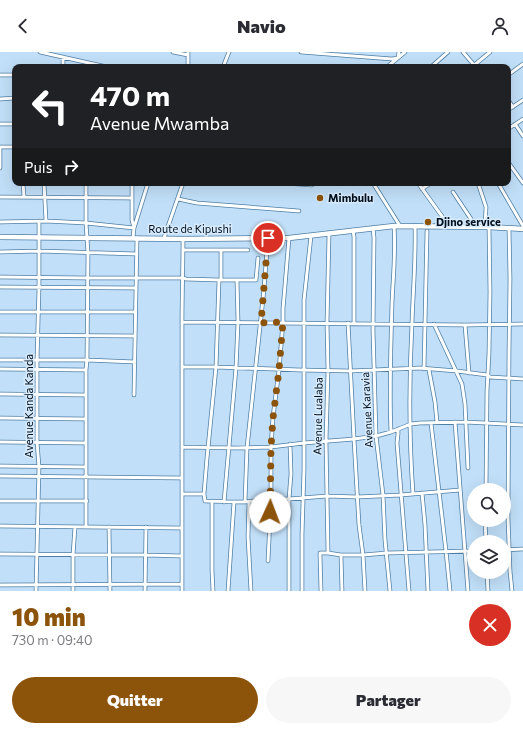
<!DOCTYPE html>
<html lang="fr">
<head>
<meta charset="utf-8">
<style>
  body { margin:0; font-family:Commissioner,sans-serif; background:#f7f7f7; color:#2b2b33; height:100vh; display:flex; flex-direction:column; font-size:15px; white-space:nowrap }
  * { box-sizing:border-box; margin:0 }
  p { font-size:13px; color:#7c7c81 }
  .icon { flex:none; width:22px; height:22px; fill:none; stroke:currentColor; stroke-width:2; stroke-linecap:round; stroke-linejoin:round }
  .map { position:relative; height:539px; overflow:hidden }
  .details { display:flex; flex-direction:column; background:#fff; flex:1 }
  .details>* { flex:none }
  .top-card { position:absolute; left:12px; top:12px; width:499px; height:122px; border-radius:8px; box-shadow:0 4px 16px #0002; background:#202124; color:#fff; overflow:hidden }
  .fabs { position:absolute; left:467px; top:431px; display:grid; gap:8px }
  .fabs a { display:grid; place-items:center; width:44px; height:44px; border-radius:50%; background:#fff; box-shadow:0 4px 16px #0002; font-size:20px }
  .pin { position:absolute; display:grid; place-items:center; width:34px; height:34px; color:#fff; margin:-17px; border:2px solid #fff; border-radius:50%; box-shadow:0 1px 4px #0007 }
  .me { position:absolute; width:44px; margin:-22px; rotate:2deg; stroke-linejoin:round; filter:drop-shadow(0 0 3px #0008) }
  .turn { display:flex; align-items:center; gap:14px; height:84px; padding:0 12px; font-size:18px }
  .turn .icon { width:52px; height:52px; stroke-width:2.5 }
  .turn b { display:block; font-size:28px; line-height:34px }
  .then { display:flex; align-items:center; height:38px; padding:0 12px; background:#0003; gap:8px; font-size:15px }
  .round { display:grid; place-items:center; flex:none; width:42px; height:42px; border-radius:21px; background:#f7f7f7 }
  .head { display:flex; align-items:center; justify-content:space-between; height:68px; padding:0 12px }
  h1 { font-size:24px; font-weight:800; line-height:30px; color:#8c530b }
  .button { display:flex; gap:8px; margin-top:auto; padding:8px 12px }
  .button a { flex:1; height:46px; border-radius:24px; background:#8c530b; color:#fff; font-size:16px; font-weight:800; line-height:46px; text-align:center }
  .button a+a { background:#f7f7f7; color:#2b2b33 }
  header { display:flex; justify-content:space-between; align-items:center; height:52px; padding:0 12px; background:#fff; font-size:18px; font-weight:800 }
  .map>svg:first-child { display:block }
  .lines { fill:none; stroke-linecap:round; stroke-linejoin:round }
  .minor-casing { stroke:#4f7ea4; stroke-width:4.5 }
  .highway-casing { stroke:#4f7ea4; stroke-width:6 }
  .minor { stroke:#fff; stroke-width:3 }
  .highway { stroke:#fff; stroke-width:4.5 }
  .route { stroke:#8c530b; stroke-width:7; stroke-dasharray:0 12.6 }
  .poi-dot { fill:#8c530b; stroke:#d7ebfc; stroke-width:1.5 }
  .labels { text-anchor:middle; stroke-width:3; stroke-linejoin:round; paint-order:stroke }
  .poi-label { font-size:11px; font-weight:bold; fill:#000f1d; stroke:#d7ebfc; text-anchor:start }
  .street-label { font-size:11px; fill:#000f1d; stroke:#d7ebfc }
</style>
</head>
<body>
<header><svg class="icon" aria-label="back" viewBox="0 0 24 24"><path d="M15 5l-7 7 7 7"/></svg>Navio<svg class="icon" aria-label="person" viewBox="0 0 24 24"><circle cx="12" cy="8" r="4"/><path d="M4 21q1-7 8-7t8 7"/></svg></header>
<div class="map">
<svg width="523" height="539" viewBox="0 0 523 539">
  <rect width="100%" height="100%" fill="#c1dff8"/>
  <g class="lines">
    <g class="minor-casing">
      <path id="minor" d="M40,0L107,15
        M173,0L188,3
        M301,0L392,7L398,6L399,0
        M463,0L474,13
        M63,15V5
        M188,15V0
        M223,15L229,0
        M387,15L405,0
        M431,15L448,0
        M472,15L490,0
        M0,23H15
        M508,23L523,12
        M0,47L15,46
        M508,48L513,55
        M508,58L523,48
        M0,72H15
        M515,72L523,84
        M508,77L523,67
        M0,95H15
        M508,110L523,131
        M0,116V95
        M23,131L24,145
        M44,131L46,169
        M86,131V171L88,201L87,308L86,318V475
        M284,131L312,133
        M373,131L400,174
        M418,131L449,174
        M478,131L486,155L485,175
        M498,131L523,174
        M422,137L431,131
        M453,140L471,167L473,175
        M0,145L132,146
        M178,147L197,151L299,159
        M0,170L46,169L86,171L134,176L132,168V131
        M373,176L374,186L373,278L376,384L383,443L385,488L390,539
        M509,176L510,227L509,300L508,466L510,519L512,539
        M353,178L354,185V271
        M133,186L134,176L148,131
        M164,186L183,131
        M183,198H248
        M0,200L39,199L137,202
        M0,225L88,226H183L186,227L219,228H256L258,206
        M219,228L216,315L207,406L204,442L205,449L245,450L271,447H289L327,444L357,445L401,443L460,438
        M221,228V198
        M0,235L136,236
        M0,260H135
        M182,270L465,273L523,272
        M348,271L354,387L359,473L363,503L365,539
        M434,272L462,332L465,352L468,416
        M465,273L469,321
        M0,283L135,284
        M0,308H87L135,310
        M182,315H216L300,318L350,319L420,316L457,319L487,323L490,325L523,327
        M0,317L86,318
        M424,317L427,179
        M429,318L435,350L437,370
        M0,342L86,343
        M134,343L137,186
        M0,366L86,367
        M455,370L468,539
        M431,371L446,499L450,539
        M398,377V382L397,391L409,539
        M391,380C389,337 391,294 392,251C393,226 396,200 394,174
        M0,390L86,391
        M183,395L235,396L271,395L304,391L354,387L376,384L391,380L411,372L420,371L465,370L523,373
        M0,414L86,415
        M0,424L182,426
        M486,438L487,339L489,301L490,240L489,175
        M422,441L425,473L428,539
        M182,442H204
        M413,442C409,386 409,328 412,271C413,239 416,207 415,174
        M0,449H87
        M212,450V518L213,539
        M224,450L236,316L238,270L237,228
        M245,450L247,396L264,237L268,186
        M249,450L248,485L251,539
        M485,468L486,490
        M0,474L181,476
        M109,475L110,539
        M504,498L523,497
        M328,501L326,389L328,318L327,271L329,182
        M0,502L146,503L182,504
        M341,503L342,539
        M268,509L271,447V395L273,365L279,318L283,270V257L289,186
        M487,520L488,539
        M0,533L182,532
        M36,539L39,415L37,390V309L39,235V169
        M73,539V503L75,475
        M145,539L146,475
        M182,539C182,450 182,361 182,272C182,243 183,215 183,187
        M228,539L234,450
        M289,539V447L291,422L290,392
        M302,539V483L304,417V248L311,184
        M321,539L320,502V501H328L341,503H363L387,501L474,499"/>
    </g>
    <g class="highway-casing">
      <path id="highway" d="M0,185L183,187L289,186L394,174L489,175L523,177"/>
    </g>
    <use href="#minor" class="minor"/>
    <use href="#highway" class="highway"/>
  </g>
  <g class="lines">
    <path class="route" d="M268,186L261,271L283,270L279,318L273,366L271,395L270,460"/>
  </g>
  <g class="poi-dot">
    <circle cx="320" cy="146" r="4"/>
    <circle cx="428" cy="170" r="4"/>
  </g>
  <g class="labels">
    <g class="poi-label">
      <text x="328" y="150">Mimbulu</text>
      <text x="436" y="174">Djino service</text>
    </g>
    <g class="street-label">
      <text x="190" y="181">Route de Kipushi</text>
      <text transform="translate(29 354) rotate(-90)" y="4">Avenue Kanda Kanda</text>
      <text transform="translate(367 358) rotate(-93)" y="4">Avenue Karavia</text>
      <text transform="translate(318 364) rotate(-89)" y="4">Avenue Lualaba</text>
    </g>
  </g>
</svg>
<div class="fabs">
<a><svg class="icon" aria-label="search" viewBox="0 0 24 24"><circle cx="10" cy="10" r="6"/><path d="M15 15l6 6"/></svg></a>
<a><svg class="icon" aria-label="layers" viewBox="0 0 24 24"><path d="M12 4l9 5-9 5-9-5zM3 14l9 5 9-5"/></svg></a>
</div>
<div class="pin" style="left:268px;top:186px;background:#d93025"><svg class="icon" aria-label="arrive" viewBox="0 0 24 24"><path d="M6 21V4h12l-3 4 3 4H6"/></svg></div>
<svg class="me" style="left:270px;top:460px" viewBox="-20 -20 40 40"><circle r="19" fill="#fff"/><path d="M0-13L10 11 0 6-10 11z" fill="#8c530b"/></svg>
<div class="top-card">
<div class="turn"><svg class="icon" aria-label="left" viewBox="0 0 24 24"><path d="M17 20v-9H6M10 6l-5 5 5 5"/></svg><div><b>470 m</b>Avenue Mwamba</div></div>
<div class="then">Puis<svg class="icon" aria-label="right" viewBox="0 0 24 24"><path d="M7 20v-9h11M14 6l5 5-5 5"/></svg></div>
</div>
</div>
<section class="details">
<div class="head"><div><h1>10 min</h1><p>730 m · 09:40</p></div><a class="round" style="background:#d93025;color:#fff"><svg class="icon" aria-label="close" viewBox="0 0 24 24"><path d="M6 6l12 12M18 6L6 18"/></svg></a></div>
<div class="button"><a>Quitter</a><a>Partager</a></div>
</section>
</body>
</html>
